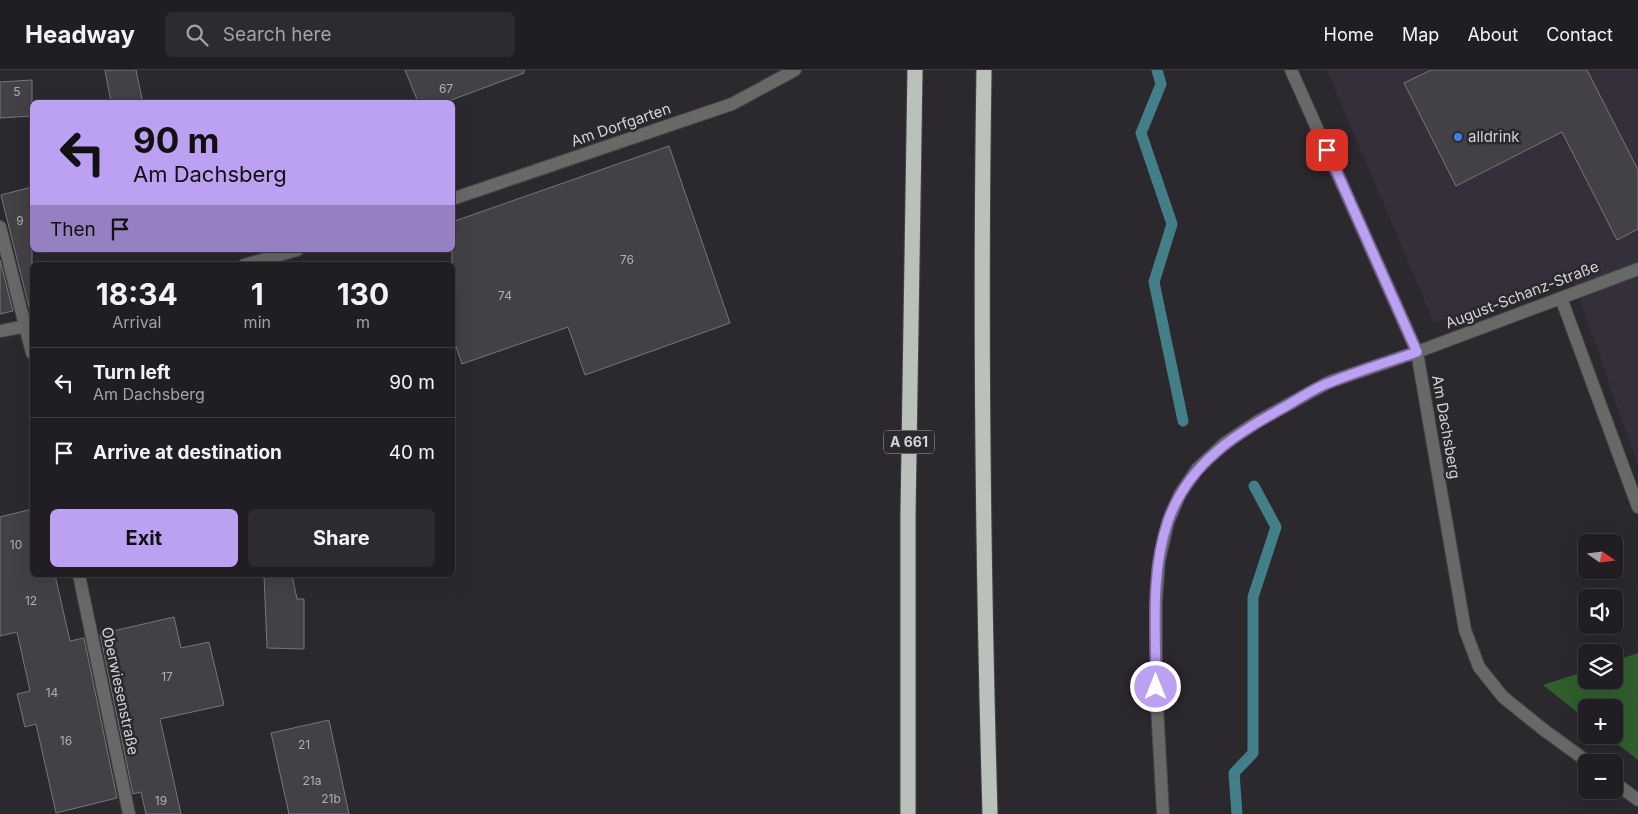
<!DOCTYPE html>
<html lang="en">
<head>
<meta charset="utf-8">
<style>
  body { margin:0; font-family:Inter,sans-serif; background:#2d2b2f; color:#f1f3f6; height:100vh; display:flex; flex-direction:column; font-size:19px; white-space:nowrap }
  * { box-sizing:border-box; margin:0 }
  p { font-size:16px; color:#a2a2a5 }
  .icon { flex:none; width:28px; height:28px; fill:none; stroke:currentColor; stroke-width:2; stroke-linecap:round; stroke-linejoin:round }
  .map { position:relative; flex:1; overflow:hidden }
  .panel { position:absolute; left:30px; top:192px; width:425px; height:315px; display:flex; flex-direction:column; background:#201e22; border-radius:8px; box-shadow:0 5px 20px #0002,0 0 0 1px #3d3c40 }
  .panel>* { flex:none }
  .hud { position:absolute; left:30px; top:30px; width:425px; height:152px; border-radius:8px; box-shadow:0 5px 20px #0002,0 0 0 1px #3d3c40; background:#bca0f2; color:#111; overflow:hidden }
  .needle { width:32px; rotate:104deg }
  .controls { position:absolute; left:1578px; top:464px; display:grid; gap:10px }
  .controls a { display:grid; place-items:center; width:45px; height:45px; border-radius:8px; background:#201e22; box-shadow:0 5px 20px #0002,0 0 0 1px #3d3c40; font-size:25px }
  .pin { position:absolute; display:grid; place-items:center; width:42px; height:42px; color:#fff; margin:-21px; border-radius:10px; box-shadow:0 2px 8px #0006 }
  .me { position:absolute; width:55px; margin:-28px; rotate:0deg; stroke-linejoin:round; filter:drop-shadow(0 0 4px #0008) }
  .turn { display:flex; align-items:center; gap:18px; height:105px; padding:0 20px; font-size:22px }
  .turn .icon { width:65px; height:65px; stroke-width:2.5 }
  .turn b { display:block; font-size:35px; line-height:42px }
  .then { display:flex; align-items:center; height:48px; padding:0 20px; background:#0003; gap:10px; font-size:19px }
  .eta { display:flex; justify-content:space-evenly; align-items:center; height:85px; text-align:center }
  .eta b { font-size:30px; font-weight:700; line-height:35px }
  .primary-button { display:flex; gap:10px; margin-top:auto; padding:10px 20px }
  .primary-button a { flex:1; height:58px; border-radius:8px; background:#bca0f2; color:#111; font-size:20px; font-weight:700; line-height:58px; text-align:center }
  .primary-button a+a { background:#2d2b2f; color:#f1f3f6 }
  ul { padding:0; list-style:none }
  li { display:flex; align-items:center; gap:15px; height:70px; padding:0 20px; border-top:1px solid #3d3c40 }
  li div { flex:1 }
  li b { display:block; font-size:19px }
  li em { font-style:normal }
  header { display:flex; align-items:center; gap:30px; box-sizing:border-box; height:70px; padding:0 25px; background:#201e22; border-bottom:1px solid #3d3c40 }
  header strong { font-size:24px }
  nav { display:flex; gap:28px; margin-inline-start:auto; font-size:18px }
  .search { width:350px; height:45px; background:#2d2b2f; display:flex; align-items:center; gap:12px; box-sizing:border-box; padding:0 18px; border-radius:8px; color:#a2a2a5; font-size:19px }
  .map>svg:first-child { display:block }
  .built { fill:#352f3b }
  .green { fill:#315e2c }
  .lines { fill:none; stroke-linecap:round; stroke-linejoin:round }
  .stream { stroke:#427f89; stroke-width:11 }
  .building { fill:#434046; stroke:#78757c }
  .minor-casing { stroke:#464349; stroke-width:14 }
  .highway-casing { stroke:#464349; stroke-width:17 }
  .minor { stroke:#666966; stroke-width:12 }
  .highway { stroke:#b9c1ba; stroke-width:15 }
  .route-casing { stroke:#7a689d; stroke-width:12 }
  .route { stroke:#bca0f2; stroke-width:9 }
  .shop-dot { fill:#3f7fe0; stroke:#2b282e; stroke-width:2 }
  .labels { text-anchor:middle; stroke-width:5; stroke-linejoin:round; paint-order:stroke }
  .number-label { font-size:12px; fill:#b0aeb3 }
  .shield { fill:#2b282e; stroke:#a1a0a4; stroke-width:1 }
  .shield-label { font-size:14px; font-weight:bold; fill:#d4d3d7 }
  .street-label { font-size:15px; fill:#d4d3d7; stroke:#2b282e }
  .poi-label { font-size:15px; fill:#d4d3d7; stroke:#2b282e; text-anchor:start }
</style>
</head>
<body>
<header>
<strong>Headway</strong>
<div class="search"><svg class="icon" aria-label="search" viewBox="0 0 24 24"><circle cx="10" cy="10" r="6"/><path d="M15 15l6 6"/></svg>Search here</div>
<nav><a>Home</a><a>Map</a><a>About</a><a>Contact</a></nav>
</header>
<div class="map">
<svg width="1638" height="744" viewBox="0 0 1638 744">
  <rect width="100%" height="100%" fill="#2b282e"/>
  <path class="built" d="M1327,0H1638V396L1571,204L1434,253Z"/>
  <path class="green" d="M1638,583V690L1606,665H1614V638H1586V649L1543,615L1586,601V610H1614V591Z"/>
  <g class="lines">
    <path class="stream" d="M1157,0L1161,14L1141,63L1172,154L1154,212L1183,351
      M1237,744L1234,703L1253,683V527L1276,457L1254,416"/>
  </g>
  <path class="building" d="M105,0H136L142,29L123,32H111Z
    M405,0H524V3L446,32H418Z
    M1431,0H1587L1638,100V159L1617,170L1562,62L1456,116L1404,13Z
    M32,10V46L0,48V12Z
    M669,76L730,253L585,305L568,257L462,294L452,265V152Z
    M32,117V236L29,237L1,125Z
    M0,190L13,241L0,244Z
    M32,439V505H55L70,571L84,568L117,728L56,743L36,654L25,657L17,624L30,621L17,562L0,566V447Z
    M264,505H292L297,529H304V579L267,578Z
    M174,547L181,578L209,572L224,635L160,649L181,744H146L141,722L133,724L100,564Z
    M329,650L349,744H289L271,663Z"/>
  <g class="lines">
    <g class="minor-casing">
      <path id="minor" d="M1291,0L1417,282L1465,560L1479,597L1503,627L1544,660L1588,692
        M452,129L732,34L795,0
        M0,157L32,283
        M244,195L297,180
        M1561,228L1638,437
        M0,261L32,255
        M79,505L129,744
        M1614,712L1638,730
        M1163,744L1156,617V532L1159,491L1168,452L1180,424L1197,399L1225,373L1258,351L1329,312L1417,282L1638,199"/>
    </g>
    <g class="highway-casing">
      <path id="highway" d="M984,0C980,248 983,496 990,744
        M908,744V445L915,0"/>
    </g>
    <use href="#minor" class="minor"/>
    <use href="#highway" class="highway"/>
  </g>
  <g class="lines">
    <g class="route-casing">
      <path id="route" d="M1156,617C1156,563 1150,503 1168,451C1189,392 1236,364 1288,335C1302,327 1316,317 1331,312C1359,301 1388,292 1417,282L1327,80"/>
    </g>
    <use href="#route" class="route"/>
  </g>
  <circle class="shop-dot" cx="1458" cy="67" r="5"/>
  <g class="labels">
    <g class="number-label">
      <text x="446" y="23">67</text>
      <text x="17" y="26">5</text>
      <text x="20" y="155">9</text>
      <text x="627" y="194">76</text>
      <text x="505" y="230">74</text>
      <text x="16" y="479">10</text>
      <text x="31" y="535">12</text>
      <text x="167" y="611">17</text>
      <text x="52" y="627">14</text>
      <text x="66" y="675">16</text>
      <text x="304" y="679">21</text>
      <text x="312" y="715">21a</text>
      <text x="331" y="733">21b</text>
      <text x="161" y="735">19</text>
    </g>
    <rect class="shield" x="884" y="360.5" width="50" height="23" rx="4"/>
    <g class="shield-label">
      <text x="909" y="377">A 661</text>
    </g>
    <g class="street-label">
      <text transform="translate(621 55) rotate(-19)" y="5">Am Dorfgarten</text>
      <text transform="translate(1522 225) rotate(-21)" y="5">August-Schanz-Straße</text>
      <text transform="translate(1446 357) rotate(80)" y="5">Am Dachsberg</text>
      <text transform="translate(120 621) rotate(78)" y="5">Oberwiesenstraße</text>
    </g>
    <g class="poi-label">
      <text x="1468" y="72">alldrink</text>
    </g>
  </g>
</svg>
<div class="controls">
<a><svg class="needle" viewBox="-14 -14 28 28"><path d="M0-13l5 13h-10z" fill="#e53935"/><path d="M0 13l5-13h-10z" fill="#a2a2a5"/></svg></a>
<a><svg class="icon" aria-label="sound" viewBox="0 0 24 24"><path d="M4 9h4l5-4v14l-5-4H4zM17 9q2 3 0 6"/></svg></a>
<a><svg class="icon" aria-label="layers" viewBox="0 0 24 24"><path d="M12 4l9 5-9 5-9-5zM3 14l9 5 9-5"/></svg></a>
<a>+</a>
<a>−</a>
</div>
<div class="pin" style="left:1327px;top:80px;background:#d93025"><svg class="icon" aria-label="arrive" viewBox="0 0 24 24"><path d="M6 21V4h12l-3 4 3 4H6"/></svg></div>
<svg class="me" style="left:1156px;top:617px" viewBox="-20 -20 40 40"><circle r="17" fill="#bca0f2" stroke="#fff" stroke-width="3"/><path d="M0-11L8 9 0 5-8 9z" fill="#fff"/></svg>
<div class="hud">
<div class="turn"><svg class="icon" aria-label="left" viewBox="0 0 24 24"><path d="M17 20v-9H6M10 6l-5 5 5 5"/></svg><div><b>90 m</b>Am Dachsberg</div></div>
<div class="then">Then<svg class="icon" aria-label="arrive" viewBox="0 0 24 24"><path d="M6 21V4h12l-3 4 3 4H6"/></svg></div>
</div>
<section class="panel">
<div class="eta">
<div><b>18:34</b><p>Arrival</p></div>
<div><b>1</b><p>min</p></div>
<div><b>130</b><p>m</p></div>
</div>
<ul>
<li><svg class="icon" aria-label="left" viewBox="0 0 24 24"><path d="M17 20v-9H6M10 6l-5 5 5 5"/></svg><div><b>Turn left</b><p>Am Dachsberg</p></div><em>90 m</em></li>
<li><svg class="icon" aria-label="arrive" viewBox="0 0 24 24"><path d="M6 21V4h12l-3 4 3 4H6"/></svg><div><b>Arrive at destination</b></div><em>40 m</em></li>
</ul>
<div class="primary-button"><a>Exit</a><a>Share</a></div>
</section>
</div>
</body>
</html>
